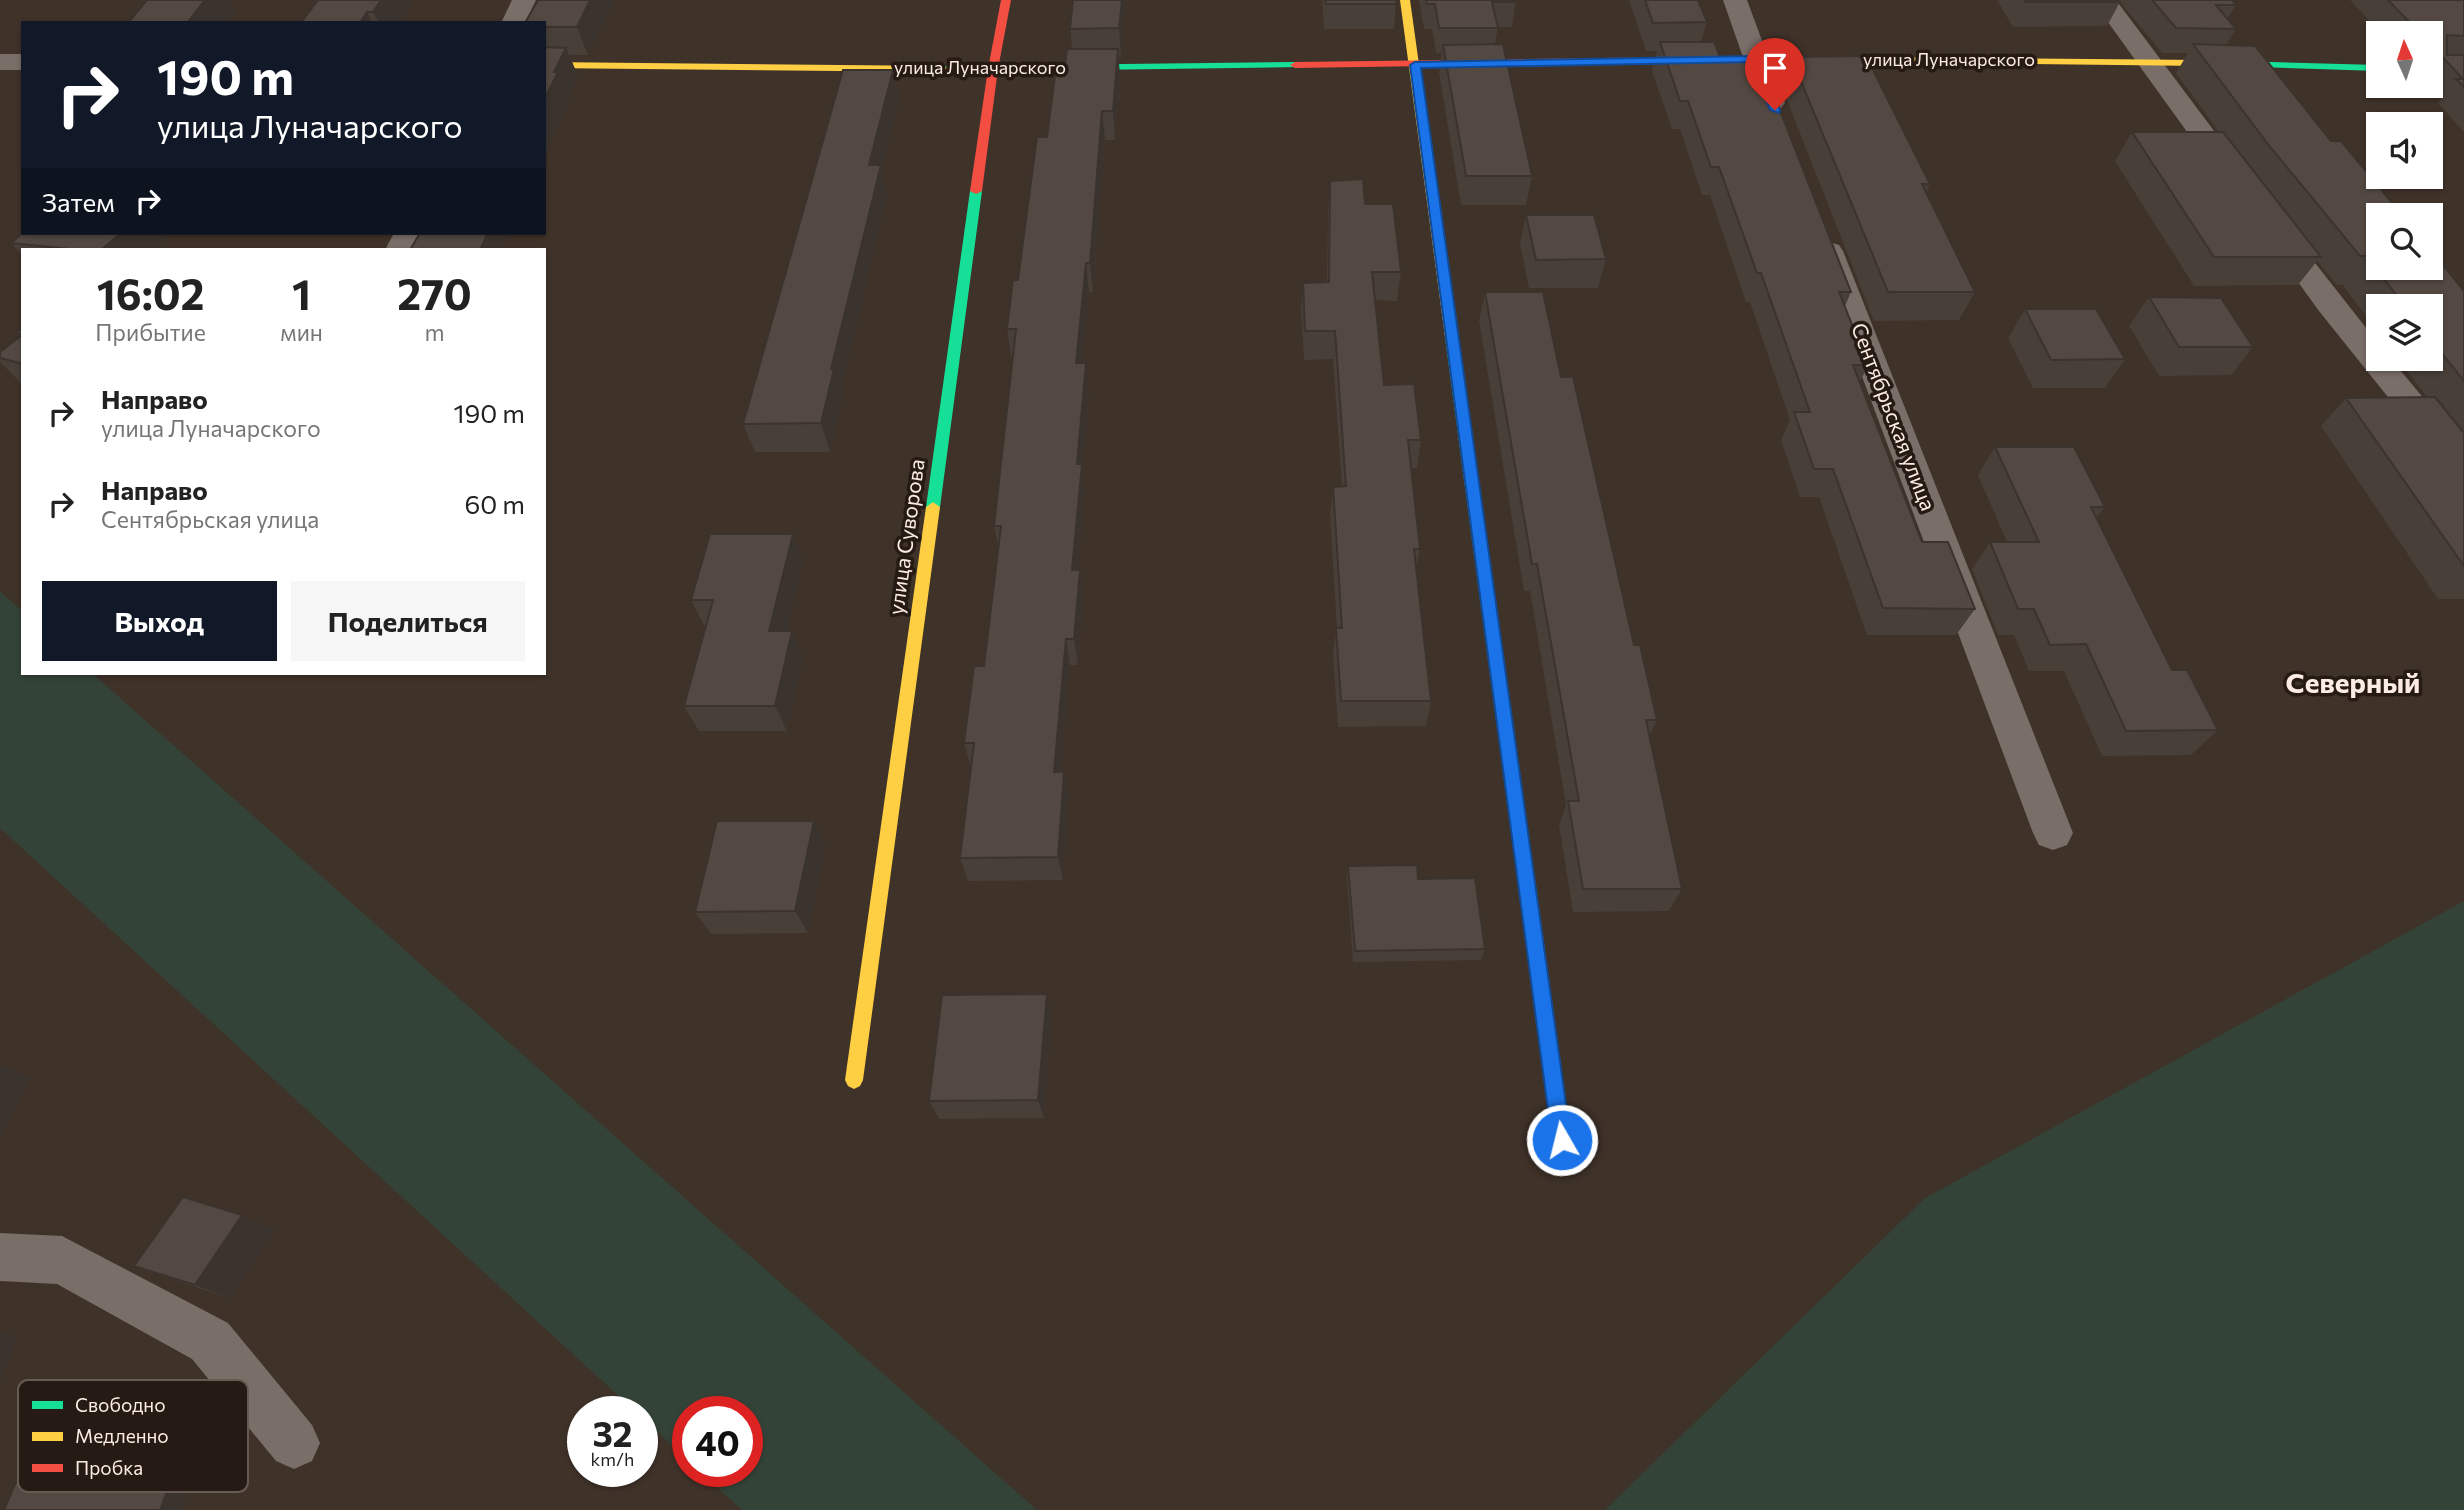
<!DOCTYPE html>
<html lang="ru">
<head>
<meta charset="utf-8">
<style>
  body { margin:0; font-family:Commissioner,sans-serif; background:#f6f6f6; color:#222; height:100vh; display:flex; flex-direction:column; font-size:26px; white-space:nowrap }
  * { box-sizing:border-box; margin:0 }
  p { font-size:23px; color:#767676 }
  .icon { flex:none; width:38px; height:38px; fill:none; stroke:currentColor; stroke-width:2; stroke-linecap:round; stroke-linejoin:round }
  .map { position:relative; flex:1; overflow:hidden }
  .sheet { position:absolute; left:21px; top:248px; width:525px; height:427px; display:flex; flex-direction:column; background:#fff; border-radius:0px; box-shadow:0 2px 5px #0004 }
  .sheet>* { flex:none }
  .guide { position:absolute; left:21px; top:21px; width:525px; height:214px; border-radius:0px; box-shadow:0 2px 5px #0004; background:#111827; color:#fff; overflow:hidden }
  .needle { width:46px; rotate:357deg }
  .buttons { position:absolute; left:2366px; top:21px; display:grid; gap:14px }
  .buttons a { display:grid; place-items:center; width:77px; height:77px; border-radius:0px; background:#fff; box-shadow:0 2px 5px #0004; font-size:35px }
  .speed { position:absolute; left:567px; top:1396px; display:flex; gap:14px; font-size:35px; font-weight:700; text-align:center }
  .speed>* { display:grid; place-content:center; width:91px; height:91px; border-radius:50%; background:#fff; box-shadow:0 2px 5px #0004; line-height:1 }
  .speed small { font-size:18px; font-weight:400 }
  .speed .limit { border:10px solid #d22; background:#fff; color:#111 }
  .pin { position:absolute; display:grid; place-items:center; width:60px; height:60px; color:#fff; margin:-72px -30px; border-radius:50% 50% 50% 0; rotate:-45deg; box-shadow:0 0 7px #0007 }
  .pin .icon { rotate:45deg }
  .me { position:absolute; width:77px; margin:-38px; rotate:352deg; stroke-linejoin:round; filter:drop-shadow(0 0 5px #0008) }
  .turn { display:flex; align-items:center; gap:24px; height:147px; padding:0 21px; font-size:32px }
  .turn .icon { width:91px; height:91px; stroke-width:2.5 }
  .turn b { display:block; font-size:49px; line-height:60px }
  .then { display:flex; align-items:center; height:66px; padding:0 21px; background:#0003; gap:14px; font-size:26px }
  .eta { display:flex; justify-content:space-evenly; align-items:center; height:119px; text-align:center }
  .eta b { font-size:42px; font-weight:700; line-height:49px }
  .action { display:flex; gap:14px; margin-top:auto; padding:14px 21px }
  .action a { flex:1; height:80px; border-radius:0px; background:#111827; color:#fff; font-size:28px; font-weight:700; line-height:80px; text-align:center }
  .action a+a { background:#f6f6f6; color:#222 }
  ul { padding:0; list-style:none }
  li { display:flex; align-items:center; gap:21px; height:91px; padding:0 21px }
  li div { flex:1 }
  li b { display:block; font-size:26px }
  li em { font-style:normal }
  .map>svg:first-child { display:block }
  .green { fill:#344337 }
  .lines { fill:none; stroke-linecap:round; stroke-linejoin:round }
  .street { fill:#7a6e69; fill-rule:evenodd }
  .fast { fill:#16e098; fill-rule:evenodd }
  .slow { fill:#ffcf43; fill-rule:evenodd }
  .jam { fill:#f24e42; fill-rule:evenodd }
  .wall { fill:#483f39 }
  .shaded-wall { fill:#3b332e }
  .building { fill:#544942; stroke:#3b332e; stroke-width:2 }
  .route { fill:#1a73e8; stroke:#114b97; stroke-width:2 }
  .labels { text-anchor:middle; stroke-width:7; stroke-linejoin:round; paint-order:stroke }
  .far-street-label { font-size:18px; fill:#fcece4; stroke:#251b14 }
  .street-label { font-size:21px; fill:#fcece4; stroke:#251b14 }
  .district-label { font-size:28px; font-weight:bold; fill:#fcece4; stroke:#251b14 }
  .key { fill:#251b14; stroke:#665a52; stroke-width:2 }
  .key-label { font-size:19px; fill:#fcece4 }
</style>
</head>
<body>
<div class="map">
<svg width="2464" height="1510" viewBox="0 0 2464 1510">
  <rect width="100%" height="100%" fill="#3f3229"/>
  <path class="green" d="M0,591L23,612V674H93L1037,1510H742L700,1472H747V1412H688V1460L642,1418V1412H636L0,828Z
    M2464,901V1510H1605L1925,1198Z"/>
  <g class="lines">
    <path class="street" d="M512,0H536L525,23H501Z
      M1723,0H1747L1785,103L1781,108L1772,111L1763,108L1759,103Z
      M2092,0H2116L2241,167L2245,173L2241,179L2231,181L2221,179Z
      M0,54H23V70H0Z
      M2276,223L2286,226L2378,343V359H2391L2464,447V481L2452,477L2319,311L2266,238L2262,232L2266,226Z
      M394,233H422L413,250H385Z
      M1829,242L1839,245L1843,251L2073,833L2067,845L2053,850L2039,845L2033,833L1815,251L1819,245Z
      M0,1233L62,1236L228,1323L312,1425L320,1443L312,1461L294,1469L276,1461L192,1359L57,1284L0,1281Z"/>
    <path class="fast" d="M2202,60L2378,65V71L2198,65V61Z
      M1295,62L1300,65L1299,67L944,72L939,69L944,66Z
      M976,188L982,191L940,507L933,512L926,507L970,191Z
      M1451,333L1457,337L1541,921L1538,926L1532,929L1526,926L1523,921L1445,337Z"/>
    <path class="slow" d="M1400,0H1410L1457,337L1451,341L1445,337Z
      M1754,56L2202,60L2207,63L2202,66L1750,61V57Z
      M544,62L944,66L949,69L944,72L544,68Z
      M933,502L940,507L863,1080L860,1086L854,1089L848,1086L845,1080L926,507Z"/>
    <path class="jam" d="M1001,0H1011L998,69L982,191L976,194L970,191L988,69Z
      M1754,56L1758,57V61L1295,68L1290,65L1295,62Z
      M1532,913L1538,916L1541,921L1571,1140L1569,1147L1562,1149L1555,1147L1553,1140L1523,921L1526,916Z"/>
  </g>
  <path class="wall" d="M318,0H414L399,23H301Z
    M538,0H615L588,55H569L578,76L568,96L570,100L544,155V23Z
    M1073,0H1126L1121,57H1118L1120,77L1115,140H1105L1093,292H1089L1082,363L1089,392L1083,472L1085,492L1078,570L1084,597L1078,665H1070L1061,772H1064L1069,796L1063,880L968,881L960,858L971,767L964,743L984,666L998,546L994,526L1013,357H1011L1007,329L1018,280L1047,137L1072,49L1070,29Z
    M1322,0H1396L1394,29H1324Z
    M1419,0H1516L1512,27H1498L1495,44L1532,176L1526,205H1461L1439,73L1442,53H1436L1432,29H1424Z
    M1629,0H1698L1707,22L1701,42L1720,57L1851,292L1845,306L1868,365L1860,382L1922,542L1975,609L1956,635H1867L1819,497H1800L1781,440L1790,420L1750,302H1746L1710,195H1702L1680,129H1672L1652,71L1657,51H1646Z
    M1997,0H2232L2236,5L2227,19L2236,29L2226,45L2331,141L2464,291V599H2438L2321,426L2346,398L2427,397L2398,359H2431V306H2378V332L2343,285H2337L2317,261L2298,285L2194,286L2115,161L2132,132H2219L2176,73L2188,53H2162L2120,2L2107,26L2013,27Z
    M2350,0H2464V132L2438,103L2441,99L2429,86H2431V33H2381Z
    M1791,57L1930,184L1926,193L1975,292L1959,320L1874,321L1781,85Z
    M893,70L899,99L882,170L887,194L841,393L843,398L830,452H755L743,424Z
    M1330,181L1365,204L1401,272L1397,301L1375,300L1384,385L1421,440L1417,468H1411L1420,549L1416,569L1431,701L1426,726L1338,727L1333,654L1336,628H1337L1330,514L1333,487L1342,486L1333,359L1304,360L1301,311L1303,283L1327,282L1328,209Z
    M1526,215L1606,259L1598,288H1529L1520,244Z
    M167,239L155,250H23V256L11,243Z
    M1485,292L1561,377L1634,645L1657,720L1649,737L1682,889L1669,911L1573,912L1559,825L1566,805L1530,591H1524L1479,321Z
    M2149,297L2253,347L2231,375L2159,376L2129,326Z
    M2025,309L2125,359L2105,388H2033L2008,338Z
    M23,329V385L0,362V352L20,337L16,333Z
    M1995,447L2105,507L2096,518L2172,670L2218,730L2191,755L2102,756L2064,671H2029L2014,635H1998L1972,569L1990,542H2007L1978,475Z
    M803,561L787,631H792L803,658L787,731H699L684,706L706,627H705L691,600Z
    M814,821L826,845L808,933L711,934L695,912Z
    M1348,866L1418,879L1485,949L1481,960L1353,962L1347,878Z
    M1052,1014L1044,1118L939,1119L929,1101Z
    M275,1230L230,1298L171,1279L134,1266Z"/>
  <path class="shaded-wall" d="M205,0H229L236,11L227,23H187Z
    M381,0H414L399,23H379L373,12Z
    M590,0H615L588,55L577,27Z
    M1122,0H1126L1121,57L1119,28Z
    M367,12L372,23H360Z
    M566,48L578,76L568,96L570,100L544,155V100L554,72Z
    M1118,49L1120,77L1115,140L1113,111Z
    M893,70L899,99L882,170L887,194L841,393L843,398L830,452L821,423L869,165Z
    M1102,111L1105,140L1093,292L1090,263Z
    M121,233H162L167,239L155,250H101Z
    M484,233H508L501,247L503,250H480Z
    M1086,263L1089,292L1080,392L1076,363Z
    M1086,363L1089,392L1083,472L1085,492L1076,597L1072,570L1077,464Z
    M793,534L803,561L781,658L769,631Z
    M1080,570L1084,597L1078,665L1074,639Z
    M792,631L803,658L787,731L775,706Z
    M1066,639L1070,665L1059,796L1054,772Z
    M1064,772L1069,796L1063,880L1058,857Z
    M814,821L826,845L808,933L795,911Z
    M1047,994L1052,1014L1044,1118L1038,1100Z
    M0,1064L31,1079L0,1140Z
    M242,1215L275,1230L230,1298L195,1285Z
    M0,1331L17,1336L0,1384Z
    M177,1465L197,1469L181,1510H160Z"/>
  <path class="building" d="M147,0H205L187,23H128Z
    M318,0H381L373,12H367L360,23H301Z
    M538,0H590L577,27H544V23H525Z
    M1073,0H1122L1119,28L1070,29Z
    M1325,0H1396V4H1326Z
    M1426,0H1516V2H1492L1498,28H1439L1435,4H1427Z
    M1645,0H1698L1707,22L1653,23Z
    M2024,0H2119L2120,2H2025Z
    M2152,0H2232L2236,5H2216L2236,29L2176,28Z
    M2388,0H2464V36L2447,35V55H2464V87L2456,79H2463L2431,45V33H2420Z
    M1660,42H1714L1720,57H1759L1851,292H1839L1868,365H1853L1922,542H1948L1975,609L1883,608L1833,469H1814L1794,412H1810L1761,273H1757L1719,167H1711L1688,101H1680Z
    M1503,44L1532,176H1466L1443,45Z
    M2193,44L2255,46L2331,141H2341L2402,215H2378V268H2431V250L2464,291V381L2431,340V306H2405L2366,256H2360L2267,143Z
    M544,47L566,48L554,72H558L544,100Z
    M1067,49H1118L1113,111H1102L1090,263H1086L1076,363H1086L1077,464H1082L1072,570H1080L1074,639H1066L1054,772H1064L1058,857L960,858L974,743H964L974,666H984L1001,526H994L1016,329H1007L1013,280H1018L1037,137H1047L1055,76H1064Z
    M1866,56L1930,184H1922L1975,292H1888L1791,57Z
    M843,70H893L869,165H881L831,369H834L821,423L743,424Z
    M2132,132H2223L2321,257H2214Z
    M1363,179L1365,204H1393L1401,272H1372L1384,385L1414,384L1421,440H1408L1420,549H1414L1431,701H1341L1336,628H1342L1333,487L1346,486L1335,331H1305L1303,283L1329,282L1330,181Z
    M1526,215H1594L1606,259L1536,260Z
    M23,233H121L101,250H79L11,243Z
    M420,233H488L480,250H410Z
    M1485,292H1543L1561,377H1573L1634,645H1640L1657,720H1646L1682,889H1583L1568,801H1579L1537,564H1532Z
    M2149,297L2221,298L2253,347H2179Z
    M2025,309H2096L2125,359L2051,360Z
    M23,329V364L0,358V352L22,335L16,333Z
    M2435,397L2464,433V566L2346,398Z
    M1995,447H2074L2105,507H2091L2172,670H2187L2218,730L2126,731L2086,644L2050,645L2034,609H2018L1990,542H2039Z
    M710,534H793L769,631H792L775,706H684L713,600H691Z
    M717,821H814L795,911L695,912Z
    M1417,865L1418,879L1475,878L1485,949L1355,951L1348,866Z
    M1047,994L1038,1100L929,1101L942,995Z
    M183,1197L242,1215L195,1285L134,1266Z
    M177,1465L160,1510H4L22,1468Z"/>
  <path class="route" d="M1755,56L1760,59L1780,110L1779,113L1770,110L1751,62L1421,68L1571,1140L1568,1147L1562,1149L1555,1147L1552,1140L1410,65L1415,62Z"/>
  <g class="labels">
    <g class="far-street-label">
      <text x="1949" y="66">улица Луначарского</text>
      <text x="980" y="74">улица Луначарского</text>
    </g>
    <g class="street-label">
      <text transform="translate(1893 417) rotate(69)" y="7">Сентябрьская улица</text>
      <text transform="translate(907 537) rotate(-82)" y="7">улица Суворова</text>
    </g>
    <g class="district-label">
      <text x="2353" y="693">Северный</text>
    </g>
  </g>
  <rect x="18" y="1380" width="230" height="112" rx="10" class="key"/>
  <rect x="32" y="1401" width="31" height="8" fill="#16e098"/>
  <rect x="32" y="1432" width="31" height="9" fill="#ffcf43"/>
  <rect x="32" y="1464" width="31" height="8" fill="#f24e42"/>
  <g class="key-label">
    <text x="75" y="1412">Свободно</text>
    <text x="75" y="1443">Медленно</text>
    <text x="75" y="1475">Пробка</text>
  </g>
</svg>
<div class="buttons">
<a><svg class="needle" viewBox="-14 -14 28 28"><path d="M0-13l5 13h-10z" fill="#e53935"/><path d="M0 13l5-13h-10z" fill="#767676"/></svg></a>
<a><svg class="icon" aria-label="sound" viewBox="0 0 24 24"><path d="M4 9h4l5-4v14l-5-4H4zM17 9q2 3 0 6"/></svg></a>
<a><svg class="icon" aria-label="search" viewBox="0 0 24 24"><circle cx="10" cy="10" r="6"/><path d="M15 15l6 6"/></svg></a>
<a><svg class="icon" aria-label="layers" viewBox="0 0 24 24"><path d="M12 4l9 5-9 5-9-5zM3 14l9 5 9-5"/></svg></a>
</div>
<div class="speed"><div>32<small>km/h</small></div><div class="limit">40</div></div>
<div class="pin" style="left:1775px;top:110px;background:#d93025"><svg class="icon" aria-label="arrive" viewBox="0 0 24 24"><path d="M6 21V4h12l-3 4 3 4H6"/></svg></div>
<svg class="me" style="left:1562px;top:1140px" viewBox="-20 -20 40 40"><circle r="17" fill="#1a73e8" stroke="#fff" stroke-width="3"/><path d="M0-11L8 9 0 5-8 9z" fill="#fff"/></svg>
<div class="guide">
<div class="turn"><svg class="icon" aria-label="right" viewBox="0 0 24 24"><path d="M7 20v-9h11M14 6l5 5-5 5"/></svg><div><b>190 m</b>улица Луначарского</div></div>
<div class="then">Затем<svg class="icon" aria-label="right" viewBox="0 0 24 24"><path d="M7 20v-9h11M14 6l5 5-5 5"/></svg></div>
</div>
<section class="sheet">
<div class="eta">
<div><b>16:02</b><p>Прибытие</p></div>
<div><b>1</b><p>мин</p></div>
<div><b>270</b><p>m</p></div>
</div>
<ul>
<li><svg class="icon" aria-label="right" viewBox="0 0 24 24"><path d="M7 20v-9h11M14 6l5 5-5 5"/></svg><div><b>Направо</b><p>улица Луначарского</p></div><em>190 m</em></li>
<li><svg class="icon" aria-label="right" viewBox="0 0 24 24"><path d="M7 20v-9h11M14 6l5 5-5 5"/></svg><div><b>Направо</b><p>Сентябрьская улица</p></div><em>60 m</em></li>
</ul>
<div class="action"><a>Выход</a><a>Поделиться</a></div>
</section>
</div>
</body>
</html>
